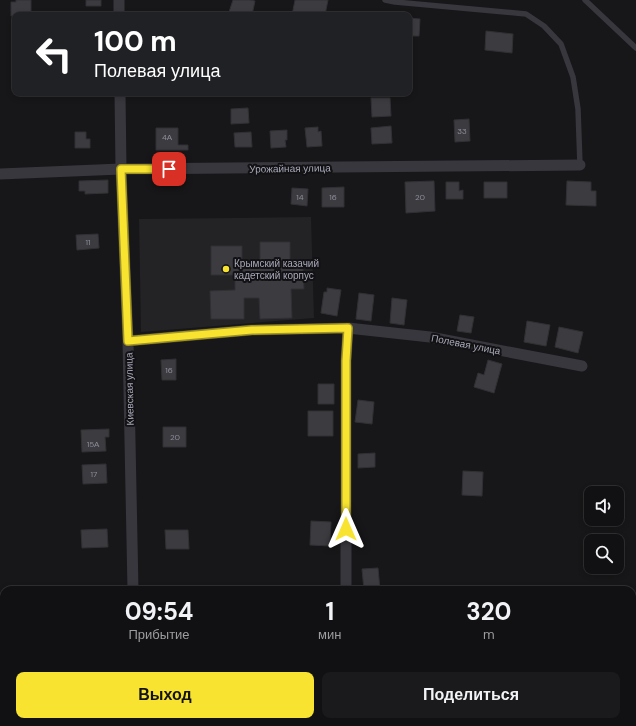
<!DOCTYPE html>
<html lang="ru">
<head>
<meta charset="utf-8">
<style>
  body { margin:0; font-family:"DM Sans",sans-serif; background:#1a191b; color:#f1f3f6; height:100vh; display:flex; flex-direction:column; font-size:15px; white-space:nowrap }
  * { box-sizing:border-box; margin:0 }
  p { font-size:13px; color:#9c9d9f }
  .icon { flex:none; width:22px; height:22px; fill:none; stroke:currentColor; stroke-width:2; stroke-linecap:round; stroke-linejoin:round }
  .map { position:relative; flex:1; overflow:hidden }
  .drawer { position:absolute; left:0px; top:586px; width:636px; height:140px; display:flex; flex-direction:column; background:#111012; border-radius:12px 12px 0 0; box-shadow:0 2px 6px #0003,0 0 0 1px #303032 }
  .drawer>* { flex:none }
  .top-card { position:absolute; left:12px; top:12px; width:400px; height:84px; border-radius:8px; box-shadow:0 2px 6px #0003,0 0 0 1px #303032; background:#202124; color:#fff; overflow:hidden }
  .buttons { position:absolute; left:584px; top:486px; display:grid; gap:8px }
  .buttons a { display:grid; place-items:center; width:40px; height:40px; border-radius:8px; background:#111012; box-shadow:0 2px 6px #0003,0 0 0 1px #303032; font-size:20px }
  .pin { position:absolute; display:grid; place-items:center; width:34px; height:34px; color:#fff; margin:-17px; border-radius:8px; box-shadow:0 2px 6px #0006 }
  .me { position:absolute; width:44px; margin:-22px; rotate:0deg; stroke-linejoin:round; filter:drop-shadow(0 0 3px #0008) }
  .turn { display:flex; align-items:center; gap:14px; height:84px; padding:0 16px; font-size:18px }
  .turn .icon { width:52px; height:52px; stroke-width:2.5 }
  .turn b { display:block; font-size:28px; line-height:34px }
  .eta { display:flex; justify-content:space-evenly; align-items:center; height:68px; text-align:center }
  .eta b { font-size:24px; font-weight:700; line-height:28px }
  .action { display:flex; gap:8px; margin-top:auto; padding:8px 16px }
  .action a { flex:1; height:46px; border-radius:8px; background:#f7e330; color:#111; font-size:16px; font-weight:700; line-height:46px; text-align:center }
  .action a+a { background:#1a191b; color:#f1f3f6 }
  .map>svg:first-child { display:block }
  .built { fill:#232225 }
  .building { fill:#3c3b40; stroke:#313034 }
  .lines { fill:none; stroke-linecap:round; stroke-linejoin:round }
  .lane { stroke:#38373d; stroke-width:5.5 }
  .street { stroke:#38373d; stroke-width:11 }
  .route-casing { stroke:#a1941f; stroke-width:10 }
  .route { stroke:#f7e330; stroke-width:7 }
  .poi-dot { fill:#f7e330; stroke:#121113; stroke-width:1.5 }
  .labels { text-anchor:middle; stroke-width:4; stroke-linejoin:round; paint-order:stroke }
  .number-label { font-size:8px; fill:#8d8e9b }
  .street-label { font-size:10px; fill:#a8a9b9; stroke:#121113 }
  .poi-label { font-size:10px; fill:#a8a9b9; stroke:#121113; text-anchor:start }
</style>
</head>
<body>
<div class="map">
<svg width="636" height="726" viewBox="0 0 636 726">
  <rect width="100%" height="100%" fill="#171618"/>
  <path class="built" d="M311,217L314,318L141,332L139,219Z"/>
  <path class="building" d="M16,0H31V15L11,16V2H16Z
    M86,0H101V6H86Z
    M233,0H250L255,1L252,15H240L229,12Z
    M295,0H328L325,15H292Z
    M409,18L420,19L419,36H409Z
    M486,31L513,34L512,53L485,50Z
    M371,98H390L391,116L372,117Z
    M248,108L249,123L231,124V109Z
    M469,119L470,141L455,142L454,120Z
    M391,126L392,143L372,144L371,128Z
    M318,127V132L321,131L322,146L307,147L305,128Z
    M156,128H178V145H188V150H156Z
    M287,130V140H285L286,147L271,148L270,131Z
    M75,132H86V139H90V148H75Z
    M251,132L252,147H235L234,133Z
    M108,180V193L85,194V191H79V181Z
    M434,181L435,211L406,213L405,182Z
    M567,181L591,182V191H596V206L566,205Z
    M446,182H459V191L463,190V199H446Z
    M484,182H507V198H484Z
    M344,187V207H322V188Z
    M292,188L308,189L307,206L291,204Z
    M98,234L99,248L77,250L76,235Z
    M260,242H290V268H303L304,289H291L292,318L260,319L259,298H244V319H211L210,291L235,290V275H211V246H242V262H260Z
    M327,288L341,290L337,316L321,313L324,292H327Z
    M359,293L374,295L371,321L356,319Z
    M392,298L407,300L404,325L390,323Z
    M460,315L474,317L471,333L457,331Z
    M527,321L550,325L546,346L524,342Z
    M559,327L583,332L578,353L555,347Z
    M176,359V380H162L161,360Z
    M488,360L502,364L494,393L474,387L478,373L484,375Z
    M318,384H334V404H318Z
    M358,400L374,402L372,424L355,422Z
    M308,411H333V436H308Z
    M163,427H186V447H163Z
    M109,429V437H105L106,451L82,452L81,430Z
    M375,453V467L358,468V454Z
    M106,464L107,483L83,484L82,465Z
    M463,471L483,472L482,496L462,495Z
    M311,521L331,522L330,546L310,545Z
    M107,529L108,547L82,548L81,530Z
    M165,530H188L189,549H166Z
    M378,568L380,590H364L362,569Z
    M308,722L325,723V726H308Z"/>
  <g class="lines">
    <path class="lane" d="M385,0L395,2L526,14L544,26L561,44L573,77L578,109L580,165
      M585,0L636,48"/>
    <path class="street" d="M119,0V15
      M120,93L121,169L128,341L133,590
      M0,174L121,169L580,165
      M128,341L252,330L348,328L430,337L582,366
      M346,590V361L348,328
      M136,722V726
      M346,722V726"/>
  </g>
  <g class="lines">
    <g class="route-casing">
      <path id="route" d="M169,169H121L128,341L252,330L348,328L346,361V529"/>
    </g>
    <use href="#route" class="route"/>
  </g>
  <circle class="poi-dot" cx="226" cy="269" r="4"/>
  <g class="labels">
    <g class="number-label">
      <text x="462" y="134">33</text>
      <text x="167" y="140">4А</text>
      <text x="300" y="200">14</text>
      <text x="333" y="200">16</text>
      <text x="420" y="200">20</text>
      <text x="88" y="245">11</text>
      <text x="169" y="373">16</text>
      <text x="175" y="440">20</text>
      <text x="93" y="447">15А</text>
      <text x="94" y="477">17</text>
    </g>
    <g class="street-label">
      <text transform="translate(290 168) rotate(-1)" y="4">Урожайная улица</text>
      <text transform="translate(466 344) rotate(11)" y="4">Полевая улица</text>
      <text transform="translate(129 389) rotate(-91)" y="4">Киевская улица</text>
    </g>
    <g class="poi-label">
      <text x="234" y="267">Крымский казачий<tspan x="234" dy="12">кадетский корпус</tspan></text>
    </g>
  </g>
</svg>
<div class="buttons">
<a><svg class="icon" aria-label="sound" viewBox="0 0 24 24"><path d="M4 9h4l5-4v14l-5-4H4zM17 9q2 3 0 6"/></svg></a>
<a><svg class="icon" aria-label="search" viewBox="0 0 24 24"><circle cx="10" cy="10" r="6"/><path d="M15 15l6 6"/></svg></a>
</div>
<div class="pin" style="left:169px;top:169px;background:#d93025"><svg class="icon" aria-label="arrive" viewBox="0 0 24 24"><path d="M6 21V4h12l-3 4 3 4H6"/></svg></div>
<svg class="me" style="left:346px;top:529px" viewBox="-20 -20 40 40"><path d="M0-17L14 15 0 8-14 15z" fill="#f7e330" stroke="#fff" stroke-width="4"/></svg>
<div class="top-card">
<div class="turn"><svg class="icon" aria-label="left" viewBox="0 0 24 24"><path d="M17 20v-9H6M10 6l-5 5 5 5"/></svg><div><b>100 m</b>Полевая улица</div></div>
</div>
<section class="drawer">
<div class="eta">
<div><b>09:54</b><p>Прибытие</p></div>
<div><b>1</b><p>мин</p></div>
<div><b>320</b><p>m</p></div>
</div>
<div class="action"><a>Выход</a><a>Поделиться</a></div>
</section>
</div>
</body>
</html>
